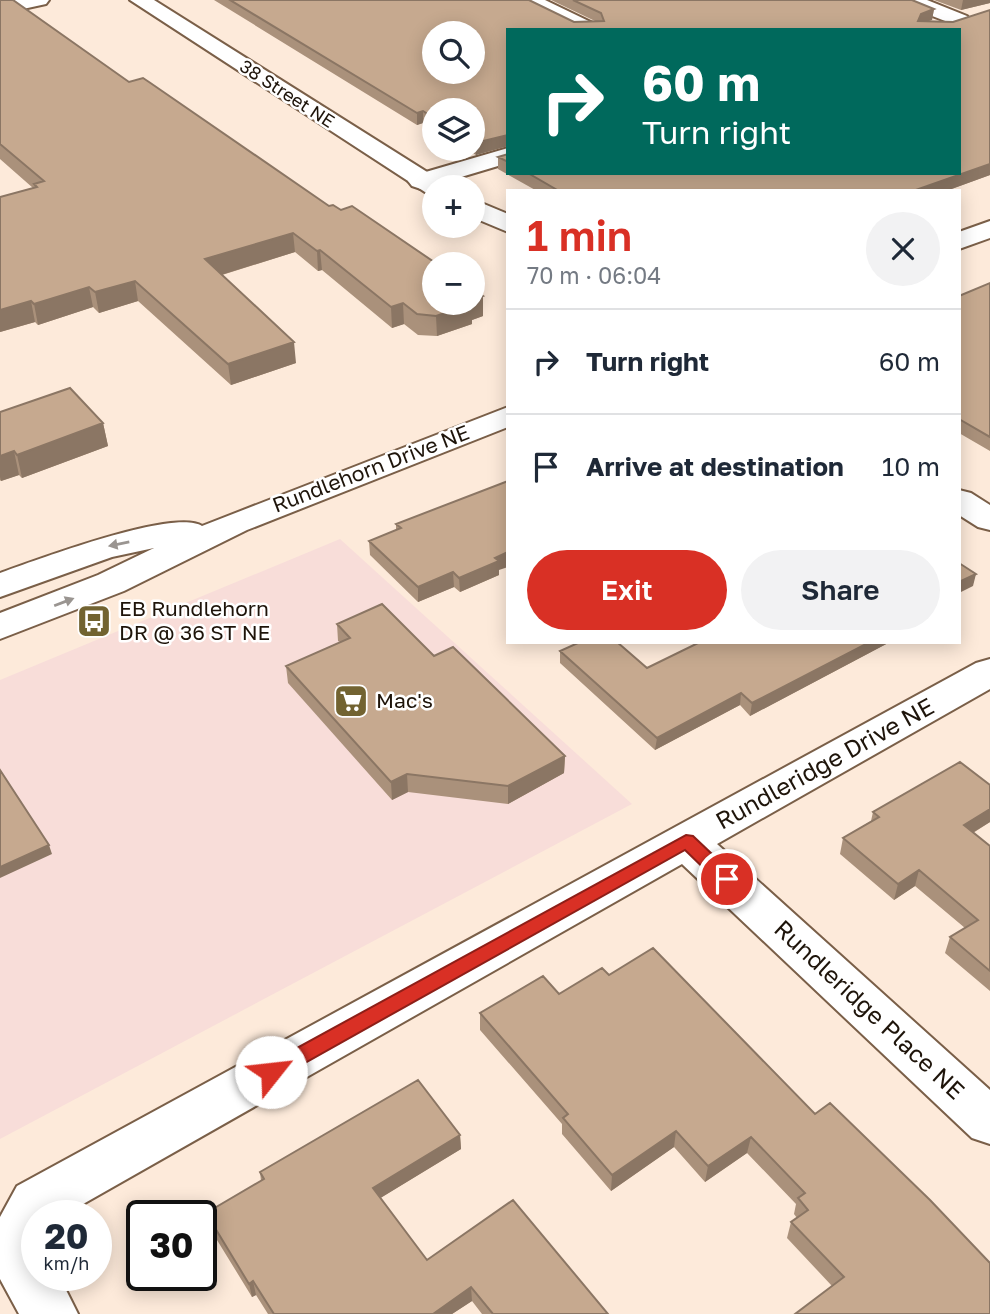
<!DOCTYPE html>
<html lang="en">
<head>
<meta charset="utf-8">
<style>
  body { margin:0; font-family:"Golos Text",sans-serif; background:#f2f2f3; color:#1f2937; height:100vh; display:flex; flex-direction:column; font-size:26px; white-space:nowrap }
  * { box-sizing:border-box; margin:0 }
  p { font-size:23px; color:#747a83 }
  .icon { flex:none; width:38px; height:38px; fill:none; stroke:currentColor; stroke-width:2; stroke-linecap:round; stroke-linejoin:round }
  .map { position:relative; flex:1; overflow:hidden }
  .details { position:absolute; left:506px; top:189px; width:455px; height:455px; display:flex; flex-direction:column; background:#fff; border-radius:0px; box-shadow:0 4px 18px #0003 }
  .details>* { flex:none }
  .top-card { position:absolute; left:506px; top:28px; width:455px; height:147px; border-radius:0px; box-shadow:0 4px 18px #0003; background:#00695c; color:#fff; overflow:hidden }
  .fabs { position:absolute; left:422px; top:21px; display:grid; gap:14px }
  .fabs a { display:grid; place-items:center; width:63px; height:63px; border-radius:50%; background:#fff; box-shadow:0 4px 18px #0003; font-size:35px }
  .speed { position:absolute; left:21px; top:1200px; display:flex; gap:14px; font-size:35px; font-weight:700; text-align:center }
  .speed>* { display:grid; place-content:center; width:91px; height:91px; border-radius:50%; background:#fff; box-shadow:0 4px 18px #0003; line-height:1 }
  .speed small { font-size:18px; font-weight:400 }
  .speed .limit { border:4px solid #111; border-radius:10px; background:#fff; color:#111 }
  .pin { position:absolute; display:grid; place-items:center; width:60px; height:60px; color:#fff; margin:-30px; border:4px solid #fff; border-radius:50%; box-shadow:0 2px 7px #0007 }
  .me { position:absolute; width:77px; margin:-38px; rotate:61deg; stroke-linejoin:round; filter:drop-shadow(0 0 5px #0008) }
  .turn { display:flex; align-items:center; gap:24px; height:147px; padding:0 21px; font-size:32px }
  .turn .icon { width:91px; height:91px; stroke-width:2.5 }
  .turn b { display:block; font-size:49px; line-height:60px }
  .round { display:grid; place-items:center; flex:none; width:74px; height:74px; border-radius:37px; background:#f2f2f3 }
  .overview { display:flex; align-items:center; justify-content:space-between; height:119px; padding:0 21px }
  h1 { font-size:42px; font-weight:600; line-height:52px; color:#d93025 }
  .cta { display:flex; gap:14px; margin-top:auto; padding:14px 21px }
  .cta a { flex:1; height:80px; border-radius:42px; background:#d93025; color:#fff; font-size:28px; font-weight:600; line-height:80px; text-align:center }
  .cta a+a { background:#f2f2f3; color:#1f2937 }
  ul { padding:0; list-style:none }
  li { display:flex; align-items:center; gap:21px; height:105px; padding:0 21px; border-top:2px solid #e0e1e3 }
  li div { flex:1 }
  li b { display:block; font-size:26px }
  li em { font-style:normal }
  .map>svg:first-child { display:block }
  .commercial { fill:#f8ddd9 }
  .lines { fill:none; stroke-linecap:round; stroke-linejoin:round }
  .street-casing { stroke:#7a5f48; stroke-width:4 }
  .secondary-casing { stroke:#7a5f48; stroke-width:4 }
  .street { fill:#fff; fill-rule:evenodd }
  .secondary { fill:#fff; fill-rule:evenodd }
  .wall { fill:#aa917b; fill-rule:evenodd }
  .shaded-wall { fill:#8b7664 }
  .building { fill:#c6a98f; stroke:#8b7664; stroke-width:2; fill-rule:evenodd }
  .oneway { fill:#9a9591 }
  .route { fill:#d93025; stroke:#8d1f18; stroke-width:2 }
  .labels { text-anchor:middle; stroke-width:5; stroke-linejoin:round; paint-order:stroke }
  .far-street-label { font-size:18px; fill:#1e140a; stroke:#fff }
  .street-label { font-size:21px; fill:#1e140a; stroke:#fff }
  .poi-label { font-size:21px; fill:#1e140a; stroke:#fff; text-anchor:start }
  .near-street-label { font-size:24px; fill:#1e140a; stroke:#fff }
</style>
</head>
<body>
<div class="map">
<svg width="990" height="1314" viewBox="0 0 990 1314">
  <rect width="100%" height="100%" fill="#fdeada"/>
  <path class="commercial" d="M340,539L632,804L0,1139V680Z"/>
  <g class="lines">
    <g class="street-casing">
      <path id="street" d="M9,0H49L46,4L0,14V2Z
        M519,0H545L599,26L602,30H575L522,4Z
        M898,0H927L967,16L970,20L967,24H953L901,4Z
        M508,148V163L421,189L412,186L408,181L412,176Z
        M959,490L971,493L990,505V530L978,527L959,515Z
        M990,659V689L717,844L990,1090V1144L972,1138L682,864L62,1216H37V1276H59L78,1314H19L0,1279V1217L17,1186L976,663Z"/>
    </g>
    <g class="secondary-casing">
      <path id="secondary" d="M130,0H154L443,182L447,187H434V195L425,192Z
        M472,199L508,214V232L472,217Z
        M990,221V238L959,249V232Z
        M508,407V427L247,530L124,591L0,639V613L98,575L154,548L112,557L0,597V573C34,561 174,508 202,526Z"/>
    </g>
    <use href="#street" class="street"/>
    <use href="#secondary" class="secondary"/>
  </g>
  <path class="wall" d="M0,0L129,82L483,316L472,320V324L437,336L418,335L404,324L392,328L322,270L318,271L295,252L222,275L296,363L231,385L138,301L99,313L93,307L38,325L35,322L0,332L33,188L0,159Z
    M214,0H529L574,22L595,21L551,0H912L934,9L932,20L927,21L953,22L990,10V175L946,191H537L498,169V157L508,154V173H959V30H508V146L476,155L466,149H472V110H434V129L423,123L417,125ZM434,33H472V72H434Z
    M934,0H990V3L961,10Z
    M990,283V451L959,433V296Z
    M0,412L103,423L108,446L22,478L19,475L1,481L0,480Z
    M396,524L499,570V575L460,592L454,587L418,602L370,555L369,541L396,530Z
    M337,624L434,656L565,756L564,773L508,804L408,792L392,800L288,683L286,666L340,642L338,641Z
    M890,642L750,716L740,705L655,750L560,663V651L647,668Z
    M873,812L990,822L973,833L990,846V991L945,953L950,937L965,928L915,886L894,900L840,854L843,838L871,821Z
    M609,975L815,1114L990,1263L832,1286L787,1238L791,1222L797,1218L794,1214L796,1204L747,1153L705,1182L674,1147L611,1191L562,1134V1124L480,1030V1013L559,994Z
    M460,1135L461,1149L380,1198L427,1260L608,1314H482L472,1301L452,1314H268L256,1295L252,1297L209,1227L206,1213L261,1181L260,1172Z"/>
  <path class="shaded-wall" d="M963,0H990V3L961,10Z
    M934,9L932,20L919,24L918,21L921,14Z
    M423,111V123L417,125V113Z
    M508,135V146L476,155L475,143Z
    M990,164V175L946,191H913Z
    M293,233L295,252L208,279L205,259Z
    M320,250L322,270L318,271L317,251Z
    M135,281L138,301L99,313L95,292Z
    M89,287L93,307L38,325L34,304Z
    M483,296V316L472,320V324L437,336L436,316L468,303H472V300Z
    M31,301L35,322L0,332V310Z
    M403,303L404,324L392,328L391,307Z
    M294,342L296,363L231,385L228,364Z
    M103,423L108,446L22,478L17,455Z
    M14,451L19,475L1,481L0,477V456Z
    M508,552V567L499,570V575L460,592L459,578L495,558Z
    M453,572L454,587L418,602V587Z
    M976,574L973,586L959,593V582Z
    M870,642H890L750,716L752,703Z
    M741,693L740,705L655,750L657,738Z
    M565,756L564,773L508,804V786Z
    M407,774L408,792L392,800L391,782Z
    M990,809V822L959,841L964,825Z
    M49,845L52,854L0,878V867Z
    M919,870L915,886L894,900L898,884Z
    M676,1131L674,1147L611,1191L612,1175Z
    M460,1135L461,1149L374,1202L373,1188Z
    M751,1137L747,1153L705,1182L708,1166Z
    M253,1281L256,1295L252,1297L249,1284Z
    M471,1287L472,1301L452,1314H433Z"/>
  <path class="building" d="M0,0H13L129,82L143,78L149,82L329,206L333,205L341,210L352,206L437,264H434V303L472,304L436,316L417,314L403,303L391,307L320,250L317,251L293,233L205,259L294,342L228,364L135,281L95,292L89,287L34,304L31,301L0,310V197L37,187L34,184L44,181L0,144Z
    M230,0H529L574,22L604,21L601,13L573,0H912L934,9L921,14L918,21L953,22L990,10V164L913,191H559L528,173H959V30H508V135L475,143L472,141V110H434V118L423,111L417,113ZM434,33H472V72H434Z
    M508,154V162L498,157Z
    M990,283V437L959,419V296Z
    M472,288L483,296L472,300Z
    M70,388L103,423L17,455L14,451L0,456V412Z
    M508,481V552L495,558L499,561L459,578L453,572L418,587L369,541L401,528L396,524Z
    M959,563L976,574L959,582Z
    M382,604L434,656L453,647L565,756L508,786L407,774L391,782L286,666L350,638L337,624Z
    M580,642H617L647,668L700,642H870L752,703L741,693L657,738L560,651Z
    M960,762L990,785V809L964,825L990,846V971L950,937L978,920L919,870L898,884L843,838L879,817L873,812Z
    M0,770L49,845L0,867Z
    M653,948L815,1114L830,1103L930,1200L990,1263V1314H795L844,1277L791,1222L808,1210L798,1198L805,1193L751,1137L708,1166L676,1131L612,1175L563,1118L568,1114L480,1013L543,976L559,994L602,968L609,975Z
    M418,1080L460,1135L373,1188L427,1260L513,1200L608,1314H493L471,1287L433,1314H274L253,1281L249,1284L206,1213L264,1179L260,1172Z"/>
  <defs><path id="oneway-solid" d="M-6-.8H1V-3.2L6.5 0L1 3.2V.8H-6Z" transform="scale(1.75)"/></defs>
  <g class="oneway">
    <use href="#oneway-solid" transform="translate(119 544) rotate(169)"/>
    <use href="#oneway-solid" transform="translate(64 602) rotate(-21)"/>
  </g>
  <path class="route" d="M686,835L693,836L733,874L736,879L733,884H720L685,850L278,1078L271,1081L264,1078L261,1072L264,1066Z"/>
  <defs>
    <g id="bus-square" transform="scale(1.75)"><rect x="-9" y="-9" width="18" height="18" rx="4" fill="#726331" stroke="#fff"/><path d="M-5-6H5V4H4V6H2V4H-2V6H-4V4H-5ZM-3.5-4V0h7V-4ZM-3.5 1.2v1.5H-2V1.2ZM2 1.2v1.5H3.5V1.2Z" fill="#fff"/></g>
    <g id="supermarket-square" transform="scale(1.75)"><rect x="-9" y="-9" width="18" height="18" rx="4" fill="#726331" stroke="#fff"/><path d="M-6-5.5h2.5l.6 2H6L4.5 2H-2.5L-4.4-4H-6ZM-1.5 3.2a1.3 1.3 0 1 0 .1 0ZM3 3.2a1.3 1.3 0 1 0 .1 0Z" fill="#fff"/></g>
  </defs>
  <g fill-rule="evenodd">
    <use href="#bus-square" x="94" y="621"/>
    <use href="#supermarket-square" x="351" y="701"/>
  </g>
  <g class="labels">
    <g class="far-street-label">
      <text transform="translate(287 94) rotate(33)" y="6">38 Street NE</text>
    </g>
    <g class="street-label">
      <text transform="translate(371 469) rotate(-21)" y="7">Rundlehorn Drive NE</text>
    </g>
    <g class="poi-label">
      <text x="119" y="616">EB Rundlehorn<tspan x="119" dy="24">DR @ 36 ST NE</tspan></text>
      <text x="376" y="708">Mac's</text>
    </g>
    <g class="near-street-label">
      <text transform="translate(825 764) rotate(-29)" y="8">Rundleridge Drive NE</text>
      <text transform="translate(869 1010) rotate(43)" y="8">Rundleridge Place NE</text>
    </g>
  </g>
</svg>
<div class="fabs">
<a><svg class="icon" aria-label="search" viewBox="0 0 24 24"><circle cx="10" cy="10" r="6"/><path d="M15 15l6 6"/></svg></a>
<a><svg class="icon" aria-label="layers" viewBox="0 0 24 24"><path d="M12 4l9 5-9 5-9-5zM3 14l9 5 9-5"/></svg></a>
<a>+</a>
<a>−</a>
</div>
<div class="speed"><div>20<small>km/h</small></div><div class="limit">30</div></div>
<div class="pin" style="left:727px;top:879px;background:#d93025"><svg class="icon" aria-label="arrive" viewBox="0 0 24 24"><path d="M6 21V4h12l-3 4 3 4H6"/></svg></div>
<svg class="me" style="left:271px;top:1072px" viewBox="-20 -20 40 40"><circle r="19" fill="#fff"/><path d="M0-13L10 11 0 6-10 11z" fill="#d93025"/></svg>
<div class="top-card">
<div class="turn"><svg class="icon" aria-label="right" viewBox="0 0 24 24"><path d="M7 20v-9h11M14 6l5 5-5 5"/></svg><div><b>60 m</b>Turn right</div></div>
</div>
<section class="details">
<div class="overview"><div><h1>1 min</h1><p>70 m · 06:04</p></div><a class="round"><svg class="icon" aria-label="close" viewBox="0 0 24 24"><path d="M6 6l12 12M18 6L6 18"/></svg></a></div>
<ul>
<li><svg class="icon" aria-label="right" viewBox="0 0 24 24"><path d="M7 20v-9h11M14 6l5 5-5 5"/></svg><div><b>Turn right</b></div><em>60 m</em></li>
<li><svg class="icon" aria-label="arrive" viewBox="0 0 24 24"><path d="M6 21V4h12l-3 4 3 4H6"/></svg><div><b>Arrive at destination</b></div><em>10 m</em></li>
</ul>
<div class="cta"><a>Exit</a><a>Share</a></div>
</section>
</div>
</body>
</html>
